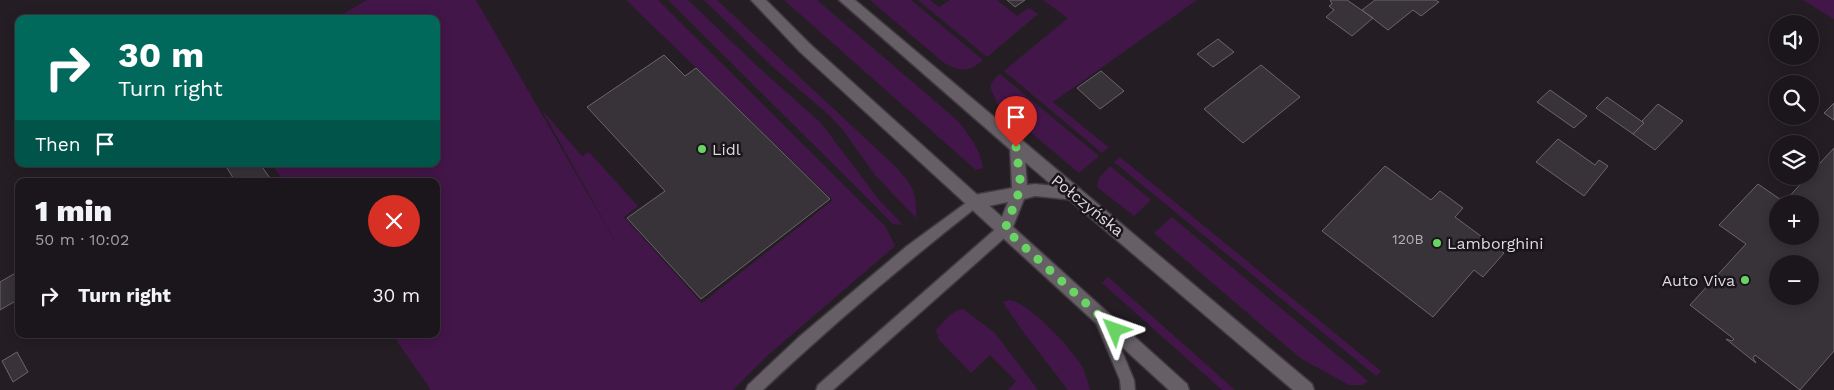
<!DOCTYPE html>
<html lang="en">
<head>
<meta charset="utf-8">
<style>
  body { margin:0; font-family:"Work Sans",sans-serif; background:#241f24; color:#f1f3f6; height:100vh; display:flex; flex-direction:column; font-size:19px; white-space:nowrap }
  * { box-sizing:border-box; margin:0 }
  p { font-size:16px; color:#a09fa3 }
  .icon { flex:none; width:28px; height:28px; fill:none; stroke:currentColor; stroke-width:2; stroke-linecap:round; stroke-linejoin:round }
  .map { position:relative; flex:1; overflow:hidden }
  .side { position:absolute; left:15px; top:178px; width:425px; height:160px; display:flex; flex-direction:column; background:#1b161b; border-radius:10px; box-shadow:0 2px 12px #0003,0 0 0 1px #39353a }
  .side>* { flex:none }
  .hud { position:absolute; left:15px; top:15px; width:425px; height:152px; border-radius:10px; box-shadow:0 2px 12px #0003,0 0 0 1px #39353a; background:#00695c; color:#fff; overflow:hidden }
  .fabs { position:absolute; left:1769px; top:15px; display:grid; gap:10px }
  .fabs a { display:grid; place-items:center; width:50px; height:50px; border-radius:50%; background:#1b161b; box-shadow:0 2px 12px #0003,0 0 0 1px #39353a; font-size:25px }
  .pin { position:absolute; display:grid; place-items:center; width:42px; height:42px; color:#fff; margin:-51px -21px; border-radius:50% 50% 50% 0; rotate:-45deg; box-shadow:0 0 5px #0007 }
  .pin .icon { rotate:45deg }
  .me { position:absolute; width:55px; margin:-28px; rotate:313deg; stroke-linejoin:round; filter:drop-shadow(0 0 4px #0008) }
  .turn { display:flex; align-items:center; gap:18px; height:105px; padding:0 20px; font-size:22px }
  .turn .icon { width:65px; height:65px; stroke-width:2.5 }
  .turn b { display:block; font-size:35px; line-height:42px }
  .then { display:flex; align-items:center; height:48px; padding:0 20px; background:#0003; gap:10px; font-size:19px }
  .round { display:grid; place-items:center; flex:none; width:52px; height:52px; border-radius:26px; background:#241f24 }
  .head { display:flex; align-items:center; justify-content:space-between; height:85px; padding:0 20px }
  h1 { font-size:30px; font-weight:800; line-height:38px }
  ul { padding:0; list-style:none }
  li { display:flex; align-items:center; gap:15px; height:65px; padding:0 20px }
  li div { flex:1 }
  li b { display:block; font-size:19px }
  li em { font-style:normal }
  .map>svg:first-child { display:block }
  .green { fill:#431649 }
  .building { fill:#383239; stroke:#6c656c; fill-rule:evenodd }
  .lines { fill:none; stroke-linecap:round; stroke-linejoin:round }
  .service-casing { stroke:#3f3a3f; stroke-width:3 }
  .minor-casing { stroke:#3f3a3f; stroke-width:3 }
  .secondary-casing { stroke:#3f3a3f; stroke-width:3 }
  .service { fill:#665f66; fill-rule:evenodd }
  .minor { fill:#665f66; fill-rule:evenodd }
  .secondary { fill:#665f66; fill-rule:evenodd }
  .route { stroke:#69d464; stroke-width:9; stroke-dasharray:0 16.2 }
  .poi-dot { fill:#69d464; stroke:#1a151b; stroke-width:2 }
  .labels { text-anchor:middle; stroke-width:5; stroke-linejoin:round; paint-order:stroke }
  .number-label { font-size:14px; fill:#b4afb5 }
  .poi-label { font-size:16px; fill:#ddd9de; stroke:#1a151b; text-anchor:start }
  .street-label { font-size:16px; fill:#ddd9de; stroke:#1a151b }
</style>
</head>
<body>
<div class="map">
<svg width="1834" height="390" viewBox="0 0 1834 390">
  <rect width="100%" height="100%" fill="#241e24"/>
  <path class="green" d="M367,0H476L623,255L542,110L582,156L589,152L638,206L624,217L702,303L833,200L626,0H658L885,226L895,246L767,356L733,390H431L392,334H436V181H284L271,164H436V19H334Z
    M668,0H688L757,66L821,123L879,200L903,225L893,224Z
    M704,0H717L896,167C913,186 917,192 916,218L875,175L843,130L829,115L774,68Z
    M784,0H817L958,121C969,135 981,151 983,168L976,170Z
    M870,0H911L983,60C967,73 962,72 944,63Z
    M918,0H930L939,7L950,0H997L1017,16L1029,8L1038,14L987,57Z
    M1043,0H1197L1053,102L1108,147L1102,153L1004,71L1068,18Z
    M1803,0H1834V19Z
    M1000,74L1099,156L1079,173L997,104C994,90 983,88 1000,74Z
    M1120,157L1381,371L1376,376L1114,162Z
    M1110,166L1151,200L1134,216L1097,187L1099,178Z
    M1172,217L1368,381L1362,385H1349L1300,358L1154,233Z
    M1108,277L1235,390H1222L1102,283Z
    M1009,300C1028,301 1074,351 1083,368C1086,375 1088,383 1090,390H1068L1021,329L1003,302Z
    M963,309L995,333L1038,390H1008L1016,381L990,355L971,373L939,340L936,330C944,322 952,310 963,309Z"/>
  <path class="building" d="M1007,0H1025L1015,7Z
    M1330,0H1347L1373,18L1352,36L1326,17L1334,10L1329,6L1332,4Z
    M1375,0H1435L1439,2L1421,16L1413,10L1388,30L1362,10Z
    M1218,39L1234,52L1213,67L1197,54Z
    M664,55L685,76L696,68L830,199L701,299L627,218L665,191L587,107Z
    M1261,65L1300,97L1243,143L1204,109Z
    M1101,71L1124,91L1100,109L1077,88Z
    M1550,90L1587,116L1574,128L1537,102Z
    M1607,97L1644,123L1633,134L1596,108Z
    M1834,103V120L1824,113Z
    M1658,104L1683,121L1655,150L1633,134L1644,123L1642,121Z
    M1558,139L1595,165L1599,160L1608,166L1584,196L1536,162Z
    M1834,148V351L1800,390L1755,355L1753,358L1756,363L1726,339L1732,341L1734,339L1690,305L1746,244L1719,225L1758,184L1784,202ZM1778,204H1810V236H1778ZM1778,264H1810V296H1778Z
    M234,164H260L272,181H235L227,168Z
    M1385,166L1431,200L1440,191L1463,208L1455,217L1504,253L1483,277L1474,270L1433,317L1322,231Z
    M19,271V299L0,310V282Z
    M17,352L28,372L13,382L2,361Z"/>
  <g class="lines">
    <g class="service-casing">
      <path id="service" d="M974,197L978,198L980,202L978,206C904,264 832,325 763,390H746L748,385L799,337L907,246Z
        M1005,223L1010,225L1011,229L1010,233L833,390H816L818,385L1000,225Z
        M1101,312L1106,314L1108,318L1134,380L1135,390H1121L1120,380L1094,318L1096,314Z"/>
    </g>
    <g class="minor-casing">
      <path id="minor" d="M1017,141L1022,143L1024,147L1027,185L1035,184L1075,188L1080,189L1082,194L1080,199L1075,200L1035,196L1024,199L1010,234L1005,236L1000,234L997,229L1008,202L974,209L969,207L966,202L969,197L974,195L1012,188L1010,147L1012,143Z"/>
    </g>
    <g class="secondary-casing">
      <path id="secondary" d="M751,0H766L810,44L1187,384L1189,390H1169L800,52Z
        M839,0H855L1312,384L1314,390H1293L1012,151Z"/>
    </g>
    <use href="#service" class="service"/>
    <use href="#minor" class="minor"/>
    <use href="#secondary" class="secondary"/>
  </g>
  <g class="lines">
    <path class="route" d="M1016,147L1020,179L1019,192L1005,229L1115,330"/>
  </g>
  <g class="poi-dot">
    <circle cx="702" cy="149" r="5"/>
    <circle cx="1437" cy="243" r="5"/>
    <circle cx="1745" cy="280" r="5"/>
  </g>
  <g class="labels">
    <g class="number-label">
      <text x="1408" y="244">120B</text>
    </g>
    <g class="poi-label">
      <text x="712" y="155">Lidl</text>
      <text x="1447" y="249">Lamborghini</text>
      <text x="1735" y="286" text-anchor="end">Auto Viva</text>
    </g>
    <g class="street-label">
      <text transform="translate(1088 205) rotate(39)" y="6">Połczyńska</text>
    </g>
  </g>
</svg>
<div class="fabs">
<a><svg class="icon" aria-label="sound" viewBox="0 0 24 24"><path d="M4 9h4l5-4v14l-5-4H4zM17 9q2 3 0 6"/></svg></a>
<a><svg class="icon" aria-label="search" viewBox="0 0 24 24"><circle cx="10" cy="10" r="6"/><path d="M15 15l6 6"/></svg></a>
<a><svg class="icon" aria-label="layers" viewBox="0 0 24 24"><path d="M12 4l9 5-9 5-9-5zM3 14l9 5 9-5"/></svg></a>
<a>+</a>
<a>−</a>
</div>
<div class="pin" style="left:1016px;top:147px;background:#d93025"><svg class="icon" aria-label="arrive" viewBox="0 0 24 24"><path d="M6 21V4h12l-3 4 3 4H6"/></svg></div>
<svg class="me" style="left:1115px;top:330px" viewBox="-20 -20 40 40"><path d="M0-17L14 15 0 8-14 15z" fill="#69d464" stroke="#fff" stroke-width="4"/></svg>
<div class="hud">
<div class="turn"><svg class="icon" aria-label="right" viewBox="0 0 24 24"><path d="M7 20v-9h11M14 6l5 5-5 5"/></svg><div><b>30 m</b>Turn right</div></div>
<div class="then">Then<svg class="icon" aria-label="arrive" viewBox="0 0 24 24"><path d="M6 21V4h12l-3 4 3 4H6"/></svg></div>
</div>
<section class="side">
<div class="head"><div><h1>1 min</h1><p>50 m · 10:02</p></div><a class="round" style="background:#d93025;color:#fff"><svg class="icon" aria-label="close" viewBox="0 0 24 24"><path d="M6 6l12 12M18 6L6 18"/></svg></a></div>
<ul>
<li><svg class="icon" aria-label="right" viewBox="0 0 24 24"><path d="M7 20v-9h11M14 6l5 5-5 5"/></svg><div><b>Turn right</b></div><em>30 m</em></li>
</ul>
</section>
</div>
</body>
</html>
